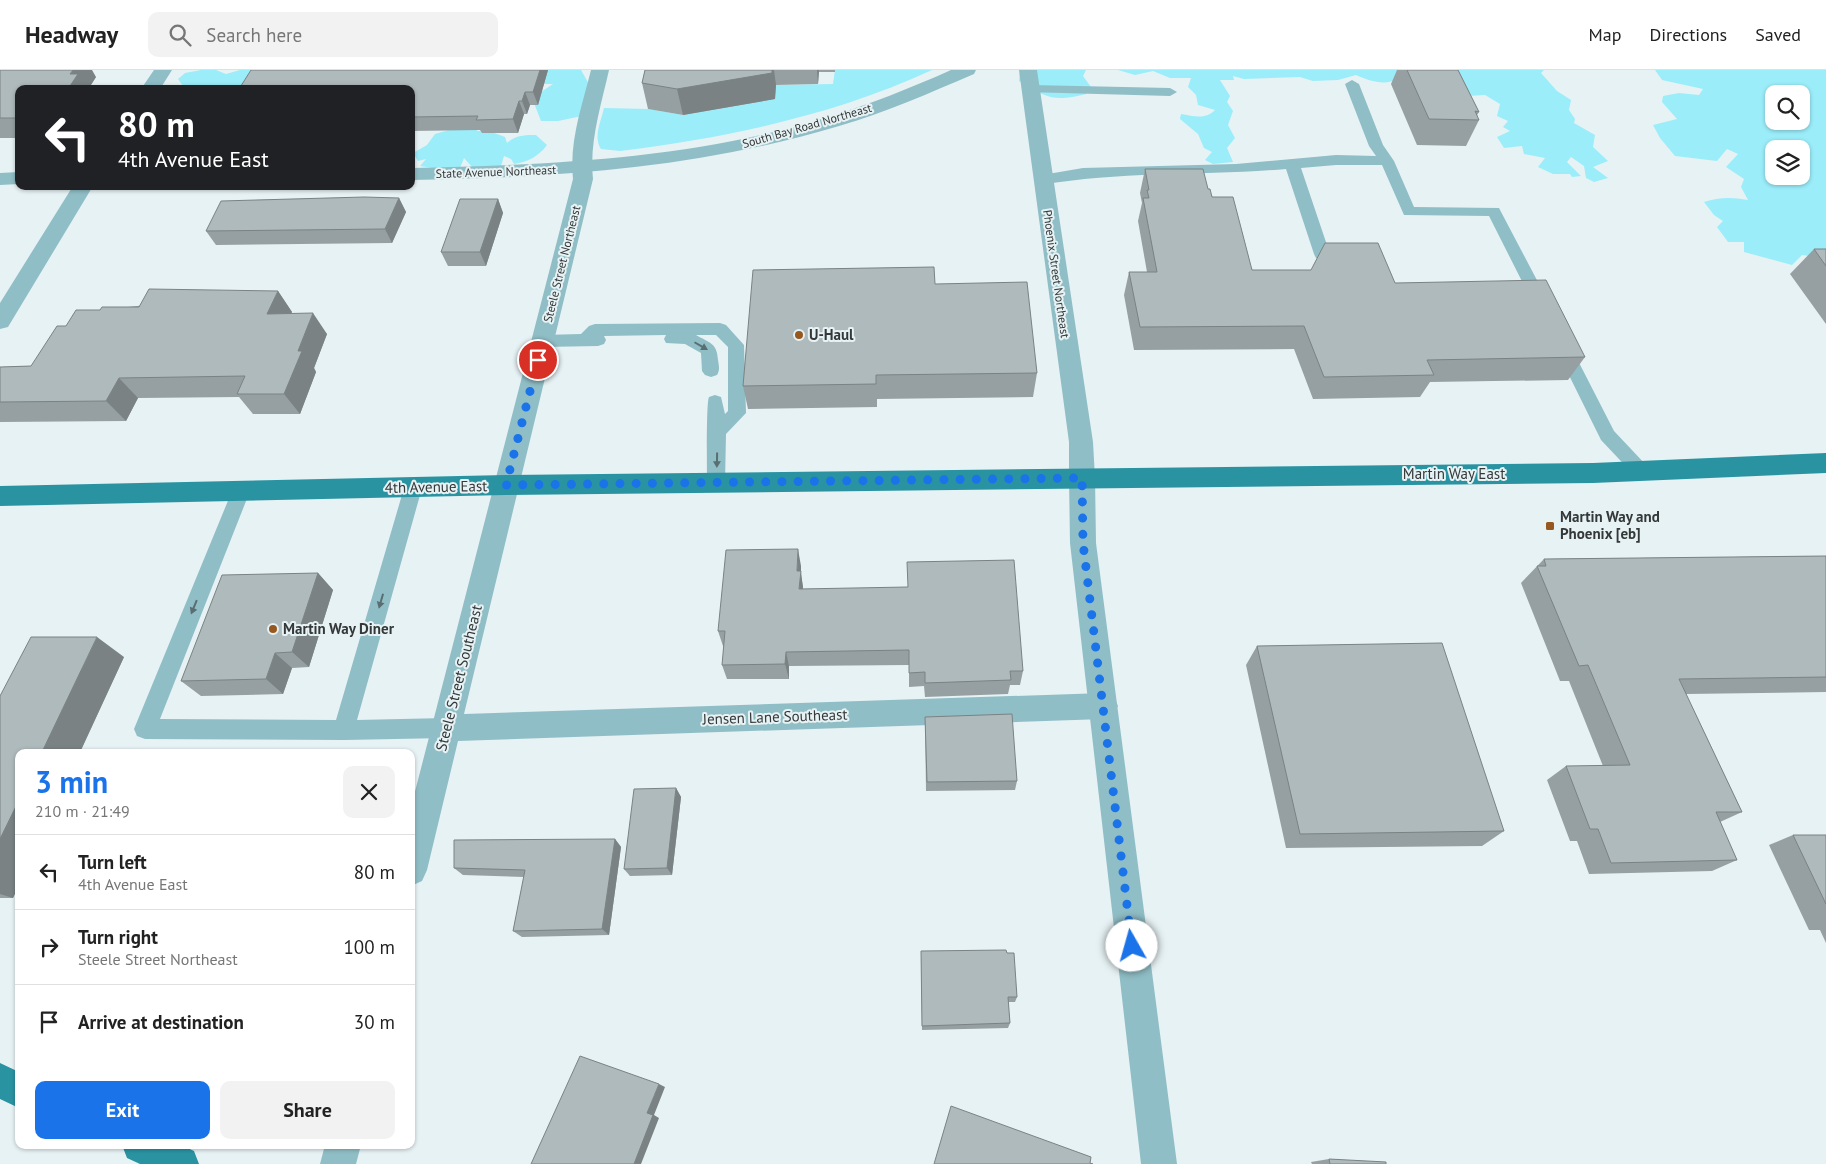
<!DOCTYPE html>
<html lang="en">
<head>
<meta charset="utf-8">
<style>
  body { margin:0; font-family:"PT Sans",sans-serif; background:#f2f2f2; color:#222; height:100vh; display:flex; flex-direction:column; font-size:19px; white-space:nowrap }
  * { box-sizing:border-box; margin:0 }
  p { font-size:16px; color:#767676 }
  .icon { flex:none; width:28px; height:28px; fill:none; stroke:currentColor; stroke-width:2; stroke-linecap:round; stroke-linejoin:round }
  .map { position:relative; flex:1; overflow:hidden }
  .drawer { position:absolute; left:15px; top:679px; width:400px; height:400px; display:flex; flex-direction:column; background:#fff; border-radius:10px; box-shadow:0 1px 4px #0004 }
  .drawer>* { flex:none }
  .guide { position:absolute; left:15px; top:15px; width:400px; height:105px; border-radius:10px; box-shadow:0 1px 4px #0004; background:#202124; color:#fff; overflow:hidden }
  .fabs { position:absolute; left:1765px; top:15px; display:grid; gap:10px }
  .fabs a { display:grid; place-items:center; width:45px; height:45px; border-radius:10px; background:#fff; box-shadow:0 1px 4px #0004; font-size:25px }
  .pin { position:absolute; display:grid; place-items:center; width:42px; height:42px; color:#fff; margin:-21px; border:2px solid #fff; border-radius:50%; box-shadow:0 1px 5px #0007 }
  .me { position:absolute; width:55px; margin:-28px; rotate:353deg; stroke-linejoin:round; filter:drop-shadow(0 0 4px #0008) }
  .turn { display:flex; align-items:center; gap:18px; height:105px; padding:0 20px; font-size:22px }
  .turn .icon { width:65px; height:65px; stroke-width:2.5 }
  .turn b { display:block; font-size:35px; line-height:42px }
  .round { display:grid; place-items:center; flex:none; width:52px; height:52px; border-radius:10px; background:#f2f2f2 }
  .summary { display:flex; align-items:center; justify-content:space-between; height:85px; padding:0 20px }
  h1 { font-size:30px; font-weight:700; line-height:38px; color:#1a73e8 }
  .button { display:flex; gap:10px; margin-top:auto; padding:10px 20px }
  .button a { flex:1; height:58px; border-radius:10px; background:#1a73e8; color:#fff; font-size:20px; font-weight:700; line-height:58px; text-align:center }
  .button a+a { background:#f2f2f2; color:#222 }
  ul { padding:0; list-style:none }
  li { display:flex; align-items:center; gap:15px; height:75px; padding:0 20px; border-top:1px solid #e0e0e0 }
  li div { flex:1 }
  li b { display:block; font-size:19px }
  li em { font-style:normal }
  header { display:flex; align-items:center; gap:30px; box-sizing:border-box; height:70px; padding:0 25px; background:#fff; border-bottom:1px solid #e0e0e0 }
  header strong { font-size:24px }
  nav { display:flex; gap:28px; margin-inline-start:auto; font-size:18px }
  .search { width:350px; height:45px; background:#f2f2f2; display:flex; align-items:center; gap:12px; box-sizing:border-box; padding:0 18px; border-radius:10px; color:#767676; font-size:19px }
  .map>svg:first-child { display:block }
  .green { fill:#9bedfa; fill-rule:evenodd }
  .lines { fill:none; stroke-linecap:round; stroke-linejoin:round }
  .service { fill:#90bec6; fill-rule:evenodd }
  .minor { fill:#90bec6; fill-rule:evenodd }
  .tertiary { fill:#90bec6; fill-rule:evenodd }
  .primary { fill:#2a93a2; fill-rule:evenodd }
  .wall { fill:#96a0a2 }
  .shaded-wall { fill:#7a8284 }
  .building { fill:#afbabc; stroke:#7a8284 }
  .oneway { fill:#596e71 }
  .route { stroke:#1a73e8; stroke-width:9; stroke-dasharray:0 16.2 }
  .poi-dot { fill:#97581f; stroke:#e7f2f4; stroke-width:2 }
  .labels { text-anchor:middle; stroke-width:4; stroke-linejoin:round; paint-order:stroke }
  .far-street-label { font-size:12px; fill:#343839; stroke:#e7f2f4 }
  .poi-label { font-size:15px; font-weight:bold; fill:#343839; stroke:#e7f2f4; text-anchor:start }
  .street-label { font-size:15px; fill:#343839; stroke:#e7f2f4 }
</style>
</head>
<body>
<header>
<strong>Headway</strong>
<div class="search"><svg class="icon" aria-label="search" viewBox="0 0 24 24"><circle cx="10" cy="10" r="6"/><path d="M15 15l6 6"/></svg>Search here</div>
<nav><a>Map</a><a>Directions</a><a>Saved</a></nav>
</header>
<div class="map">
<svg width="1826" height="1094" viewBox="0 0 1826 1094">
  <rect width="100%" height="100%" fill="#e7f2f4"/>
  <path class="green" d="M201,0H216L226,4L240,0H281L243,19H181L183,16L178,9L185,3Z
    M450,0H581L590,16L582,46L558,51H541L532,28L553,14H539Z
    M835,0H932C835,45 726,68 620,81L601,79C593,68 601,51 604,38L648,39L683,45L775,29L776,15L833,14Z
    M1020,0H1086L1083,6L1091,17L1086,24C1054,32 1046,28 1019,11Z
    M1118,0H1544L1541,3L1557,21L1571,30L1569,40L1575,49L1574,53L1595,65L1593,77L1608,91L1593,97L1608,108L1594,112L1586,108L1584,96L1571,87L1567,92L1581,106L1572,107L1570,104H1553L1538,97L1545,88L1524,84L1522,76L1504,78L1497,67L1510,61L1503,57L1508,51L1497,46L1500,34L1485,25L1467,26L1398,9C1385,16 1369,11 1356,5L1338,10L1313,11L1300,7L1244,9L1233,6L1234,10H1220L1230,26L1227,32L1233,41L1228,55L1235,68L1227,78L1233,92L1213,94L1205,90L1212,82L1204,78L1198,64L1180,49L1181,44C1194,46 1205,50 1215,40L1198,35L1196,25L1188,17L1191,8H1170L1153,1L1135,5Z
    M1655,0H1826V188L1802,185L1792,195L1744,182V172H1728L1717,157L1723,151L1714,145L1704,132C1719,127 1732,127 1748,130L1741,117L1744,109L1726,97L1738,84L1727,79L1717,91L1675,86L1660,68L1653,55L1677,49L1662,32L1663,26L1679,23L1699,25L1703,19L1662,10ZM1774,24H1801V51H1774ZM1774,79H1801V106H1774Z
    M477,52V61H489L505,67L507,73C516,65 524,65 536,65L547,75C539,86 528,92 514,94L511,89L504,86L501,96L474,99L464,88L460,98L445,100L420,96L426,89L418,91L413,83L427,75L435,64Z"/>
  <g class="lines">
    <path class="service" d="M1352,10L1359,14L1383,75L1394,91L1414,137L1499,138L1550,235L1548,239L1542,241L1536,239L1489,146L1404,145L1382,95H1336L1301,98L1330,184L1328,188L1322,189L1316,188L1314,184L1286,99C1205,106 1122,101 1042,115L1037,113L1035,110L1037,107L1042,105L1083,98L1236,94L1336,85L1376,86L1369,76L1345,14Z
      M1031,15L1170,18L1177,22L1170,26L1026,22L1024,19L1026,16Z
      M720,253L726,255L744,275L746,343L726,364L725,413L723,418L716,420L709,418L707,413C707,400 706,333 709,327L715,325L721,327L725,344L728,341V277L716,265H696C710,273 717,273 718,290C719,296 720,300 717,305L711,307L705,305L702,301L701,283L685,274L666,273L664,269L666,265L604,266L606,270L604,274L598,276L543,277L537,275L535,271L537,267L543,265L581,264L589,256L595,254Z
      M1563,271L1569,273L1571,277L1614,361L1647,396L1650,401L1647,406L1641,408L1635,406L1601,370L1555,277L1557,273Z
      M413,411L420,413L422,418L357,650L446,648L454,651L457,658L454,665L446,668L344,670L145,669L137,666L134,659L232,421L234,416L241,414L248,416L250,421L160,649L336,650L404,418L406,413Z"/>
    <path class="minor" d="M154,0H172L160,19H141Z
      M591,0H609C601,36 589,72 593,109L464,644L1104,623L1114,627L1118,636L1114,645L1104,649L458,671L427,800L422,811L411,816V737L573,109C569,71 582,36 591,0Z
      M1019,0H1037L1093,372L1095,408L1091,415L1082,418L1073,415L1069,408V372Z
      M73,116H93L8,257L0,259V233Z
      M325,1075H361L356,1094H320Z"/>
    <path class="tertiary" d="M951,0H976L974,4C929,23 885,43 839,56C700,98 556,108 411,110V98C550,95 694,89 828,47C870,34 911,18 951,0Z
      M19,102V114L0,115V103Z
      M1082,398L1091,401L1095,408L1096,473L1177,1094H1141L1070,473L1069,408L1073,401Z"/>
    <path class="primary" d="M1826,383V403L1593,413L506,425L0,436V416L506,405L1593,393Z
      M0,993L19,1002V1038L0,1029Z
      M122,1075H181L194,1081L199,1094H140L127,1088Z"/>
  </g>
  <path class="wall" d="M0,0L96,7L89,18L19,19V68H0Z
    M548,0L538,35H530L527,44H524L518,63H482L480,60L411,61V19Z
    M645,0H835V2H819L818,14L776,15L775,29L683,45L648,39L642,13Z
    M1397,0H1458L1479,42L1477,45L1479,50L1466,76L1417,75L1391,14Z
    M1145,99L1208,119L1252,200L1395,213L1585,287L1568,310L1430,312L1420,327L1313,329L1294,279L1134,280L1124,225L1129,202H1147L1138,151L1142,133L1140,123Z
    M399,128L406,142L392,173L216,175L206,161Z
    M498,129L503,143L486,196H448L441,182Z
    M1814,179H1826V254L1790,204Z
    M935,214L1037,303L1033,327L877,329V337L748,339L743,316Z
    M278,221L292,242L291,243L327,264L314,298L316,302L300,344H253L239,327L138,328L126,351L0,352V297L31,296L66,256L100,240Z
    M1826,486V622L1686,624L1742,742L1720,752L1737,790L1712,801L1589,804L1577,771H1570L1547,710L1566,696H1603L1569,611H1560L1521,513L1544,489Z
    M801,496V503L803,519L1023,601L1020,615H1010L1008,624L925,627L924,616L909,617V595L789,596V609H727L722,595L724,576H723L718,561Z
    M318,503L333,520L309,597L292,598L283,624L201,626L181,611Z
    M1257,576L1504,761L1482,776L1286,778L1246,595Z
    M124,587L13,828H0V626Z
    M925,647L1017,711L1015,720L926,721Z
    M676,718L681,727L672,805L630,806L624,799Z
    M1793,765H1826V873L1820,860H1809L1769,775Z
    M615,769L621,777L609,865L522,867L513,861L524,807L463,805L454,798Z
    M1007,883L1017,927L1015,932H1008L1010,953L1008,958L922,960L921,887Z
    M1329,1089L1386,1094H1312L1311,1092Z"/>
  <path class="shaded-wall" d="M73,0H92L96,7L89,18V19H68L70,4Z
    M540,0H548L538,35L533,22Z
    M772,0H774L776,15L775,29L683,45L677,19Z
    M817,0H819L818,14Z
    M525,22L530,35L527,44L522,31Z
    M519,31L524,44L518,63L513,49Z
    M399,128L406,142L392,173L385,159Z
    M498,129L503,143L486,196L480,182Z
    M278,221L292,242L282,264L267,244Z
    M313,243L327,264L314,298L316,302L300,344L284,324L298,281Z
    M119,308L138,328L126,351L106,331Z
    M798,479L801,496V503L803,517L802,534L797,501Z
    M318,503L333,520L309,597L292,582Z
    M97,567L124,587L80,682H42Z
    M786,582L789,596V609L785,594Z
    M275,583L292,598L283,624L266,609Z
    M676,718L681,727L672,805L667,798Z
    M19,730V815L13,828L0,824V769Z
    M615,769L621,777L609,865L602,859Z
    M659,1014L665,1017L654,1045L659,1048L641,1094H634L647,1043Z"/>
  <path class="building" d="M0,0H73L70,4H78L68,19H19V48H0Z
    M251,0H540L533,22H525L522,31H519L513,49L476,50L478,46L411,47V19H239Z
    M645,0H772V3L677,19L642,13Z
    M1407,0H1458L1479,42L1475,41L1479,50L1429,49Z
    M1145,99H1203L1208,119H1210L1212,127H1233L1252,200H1311L1325,173H1378L1395,213L1546,210L1585,287L1427,290L1434,305L1324,307L1304,256L1140,257L1129,202H1157L1143,128H1149L1147,120H1149Z
    M364,127L399,128L385,159L206,161L221,131Z
    M460,129H498L480,182H441Z
    M1814,179H1826V196Z
    M934,197L935,214L1027,212L1037,303L876,305V314L743,316L753,200Z
    M149,219L278,221L267,244L313,243L298,281H302L284,324H237L245,306L119,308L106,331L0,332V297L31,296L57,256H66L76,240H100L102,237H139Z
    M798,479L797,501H801L799,519L908,517L907,492L1014,490L1023,601H1010L1011,610L925,613V602L909,603V580L786,582L785,594L722,595L725,561H718L726,480Z
    M1826,486V607L1679,609L1742,742H1716L1737,790L1611,793L1598,759H1590L1566,696L1630,695L1588,595L1579,596L1537,496H1546L1544,489Z
    M318,503L292,582L275,583L266,609L181,611L222,505Z
    M31,567H97L42,682H19V730L0,769V626Z
    M1442,573L1504,761L1300,764L1257,576Z
    M1012,644L1017,711L927,712L925,647Z
    M676,718L667,798L624,799L634,719Z
    M1793,765H1826V834Z
    M615,769L602,859L513,861L525,800L454,798V770Z
    M1006,880L1007,883H1014L1017,927H1008L1010,953L922,956L921,881Z
    M580,986L659,1014L647,1043L653,1045L634,1094H531Z
    M951,1036L1091,1087L1090,1093L1093,1094H934Z
    M1329,1089L1386,1092V1094H1330Z"/>
  <defs><path id="oneway-solid" d="M-6-.8H1V-3.2L6.5 0L1 3.2V.8H-6Z" transform="scale(1.25)"/></defs>
  <g class="oneway">
    <use href="#oneway-solid" transform="translate(701 276) rotate(30)"/>
    <use href="#oneway-solid" transform="translate(717 390) rotate(91)"/>
    <use href="#oneway-solid" transform="translate(381 531) rotate(106)"/>
    <use href="#oneway-solid" transform="translate(194 537) rotate(112)"/>
  </g>
  <g class="lines">
    <path class="route" d="M538,290L506,415L1082,408L1083,473L1132,876"/>
  </g>
  <g class="poi-dot">
    <circle cx="799" cy="265" r="5"/>
    <rect x="1545" y="451" width="10" height="10" rx="2.5"/>
    <circle cx="273" cy="559" r="5"/>
  </g>
  <g class="labels">
    <g class="far-street-label">
      <text transform="translate(807 56) rotate(-16)" y="4">South Bay Road Northeast</text>
      <text transform="translate(496 102) rotate(-2)" y="4">State Avenue Northeast</text>
      <text transform="translate(562 194) rotate(-76)" y="4">Steele Street Northeast</text>
      <text transform="translate(1056 204) rotate(82)" y="4">Phoenix Street Northeast</text>
    </g>
    <g class="poi-label">
      <text x="809" y="270">U-Haul</text>
      <text x="1560" y="452">Martin Way and<tspan x="1560" dy="17">Phoenix [eb]</tspan></text>
      <text x="283" y="564">Martin Way Diner</text>
    </g>
    <g class="street-label">
      <text x="1454" y="409">Martin Way East</text>
      <text transform="translate(436 417) rotate(-1)" y="5">4th Avenue East</text>
      <text transform="translate(459 608) rotate(-76)" y="5">Steele Street Southeast</text>
      <text transform="translate(775 647) rotate(-2)" y="5">Jensen Lane Southeast</text>
    </g>
  </g>
</svg>
<div class="fabs">
<a><svg class="icon" aria-label="search" viewBox="0 0 24 24"><circle cx="10" cy="10" r="6"/><path d="M15 15l6 6"/></svg></a>
<a><svg class="icon" aria-label="layers" viewBox="0 0 24 24"><path d="M12 4l9 5-9 5-9-5zM3 14l9 5 9-5"/></svg></a>
</div>
<div class="pin" style="left:538px;top:290px;background:#d93025"><svg class="icon" aria-label="arrive" viewBox="0 0 24 24"><path d="M6 21V4h12l-3 4 3 4H6"/></svg></div>
<svg class="me" style="left:1132px;top:876px" viewBox="-20 -20 40 40"><circle r="19" fill="#fff"/><path d="M0-13L10 11 0 6-10 11z" fill="#1a73e8"/></svg>
<div class="guide">
<div class="turn"><svg class="icon" aria-label="left" viewBox="0 0 24 24"><path d="M17 20v-9H6M10 6l-5 5 5 5"/></svg><div><b>80 m</b>4th Avenue East</div></div>
</div>
<section class="drawer">
<div class="summary"><div><h1>3 min</h1><p>210 m · 21:49</p></div><a class="round"><svg class="icon" aria-label="close" viewBox="0 0 24 24"><path d="M6 6l12 12M18 6L6 18"/></svg></a></div>
<ul>
<li><svg class="icon" aria-label="left" viewBox="0 0 24 24"><path d="M17 20v-9H6M10 6l-5 5 5 5"/></svg><div><b>Turn left</b><p>4th Avenue East</p></div><em>80 m</em></li>
<li><svg class="icon" aria-label="right" viewBox="0 0 24 24"><path d="M7 20v-9h11M14 6l5 5-5 5"/></svg><div><b>Turn right</b><p>Steele Street Northeast</p></div><em>100 m</em></li>
<li><svg class="icon" aria-label="arrive" viewBox="0 0 24 24"><path d="M6 21V4h12l-3 4 3 4H6"/></svg><div><b>Arrive at destination</b></div><em>30 m</em></li>
</ul>
<div class="button"><a>Exit</a><a>Share</a></div>
</section>
</div>
</body>
</html>
